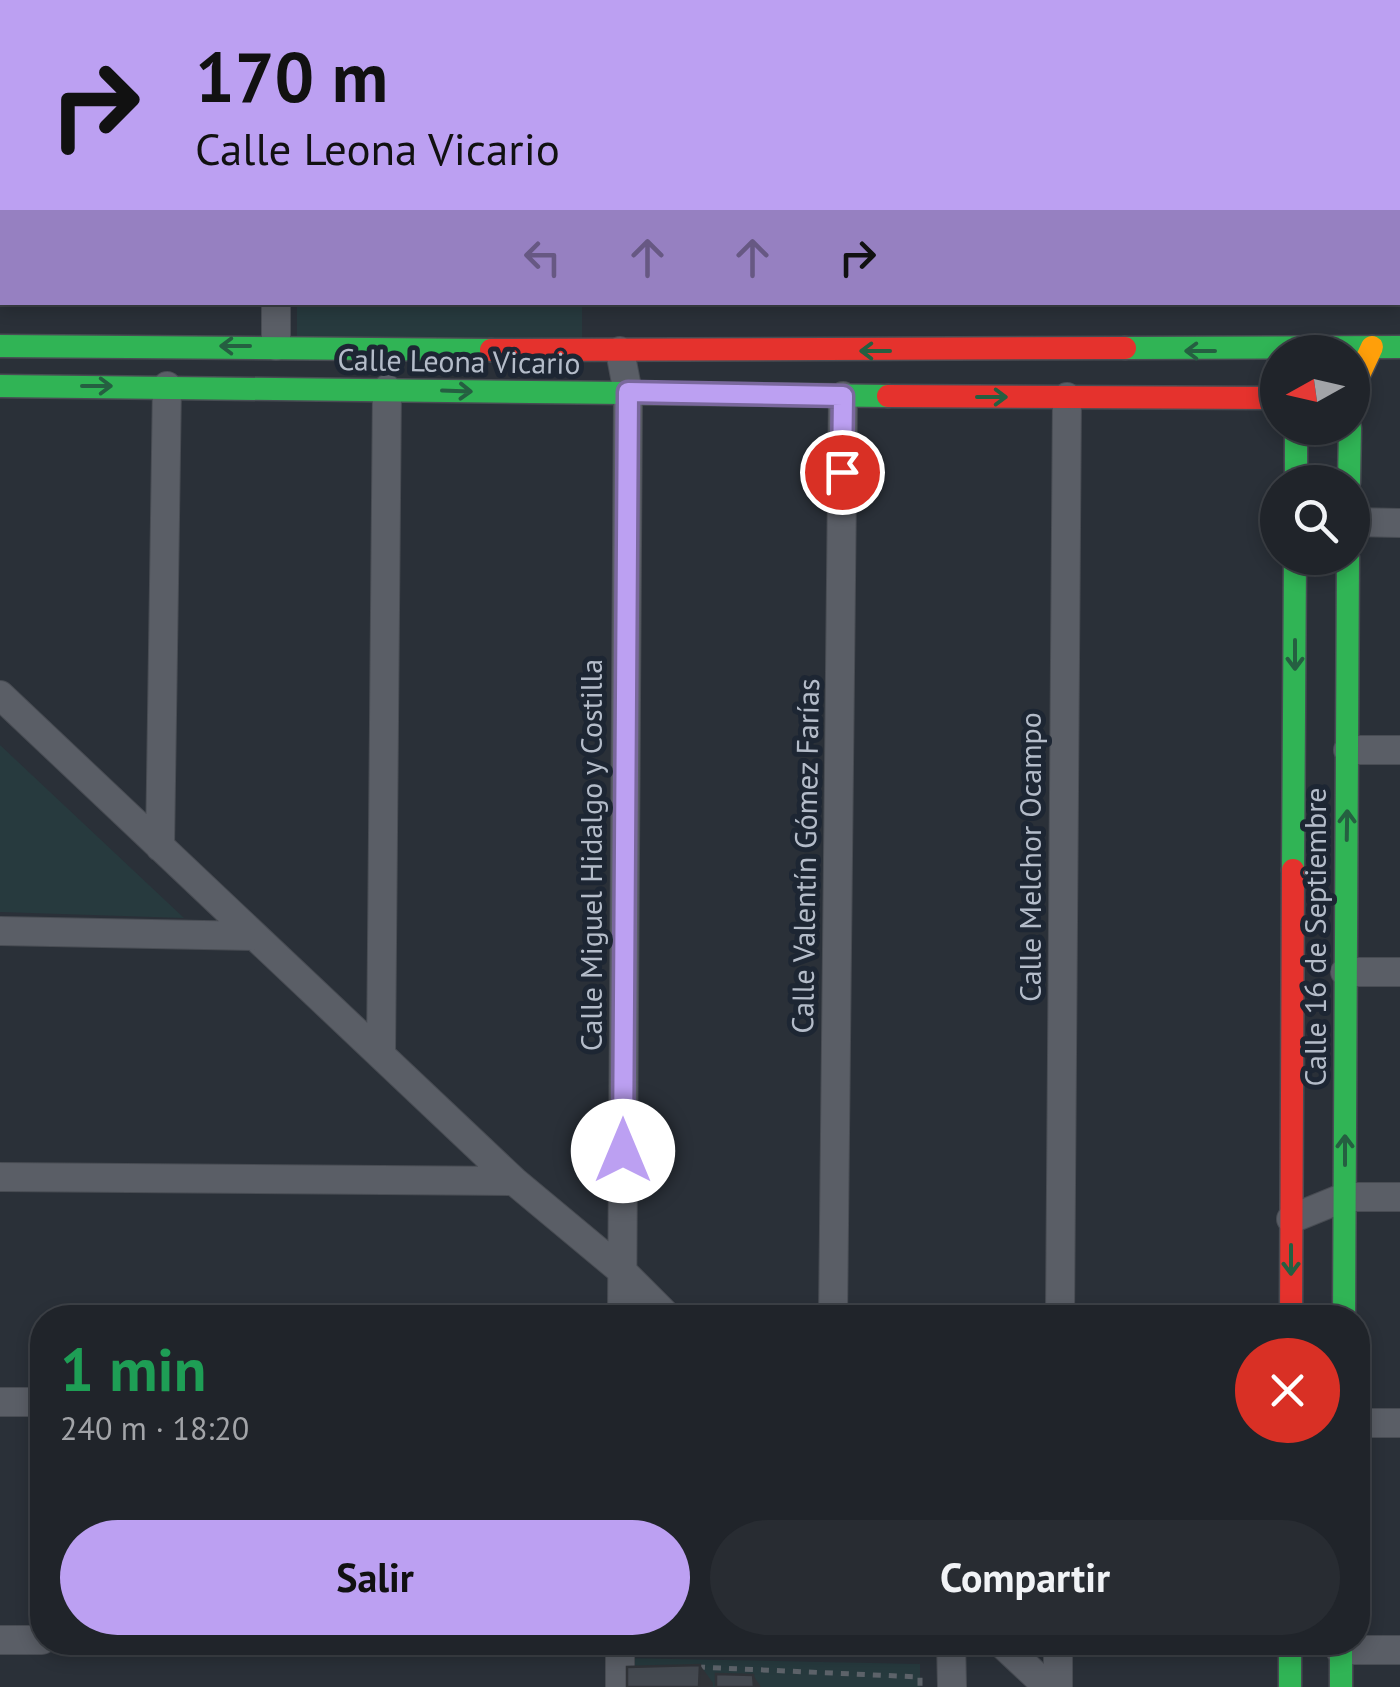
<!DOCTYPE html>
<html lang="es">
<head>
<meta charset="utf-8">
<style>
  body { margin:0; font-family:"PT Sans",sans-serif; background:#282c32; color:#f1f3f6; height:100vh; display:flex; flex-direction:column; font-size:38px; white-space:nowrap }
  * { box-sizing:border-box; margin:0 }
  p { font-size:32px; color:#a2a4a8 }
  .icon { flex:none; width:55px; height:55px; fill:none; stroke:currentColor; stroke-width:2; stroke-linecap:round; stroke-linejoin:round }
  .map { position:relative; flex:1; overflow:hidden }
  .sheet { position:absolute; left:30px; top:1305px; width:1340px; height:350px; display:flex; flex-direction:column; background:#20242a; border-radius:40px; box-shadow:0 5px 15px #0003,0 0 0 2px #3d4147 }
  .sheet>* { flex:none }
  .hud { position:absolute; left:0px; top:0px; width:1400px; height:305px; box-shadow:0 5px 15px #0003,0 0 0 2px #3d4147; background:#bca0f2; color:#111; overflow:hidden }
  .needle { width:65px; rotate:262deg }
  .buttons { position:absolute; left:1260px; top:335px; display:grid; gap:20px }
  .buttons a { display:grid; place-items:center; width:110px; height:110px; border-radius:50%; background:#20242a; box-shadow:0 5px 15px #0003,0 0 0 2px #3d4147; font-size:50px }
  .pin { position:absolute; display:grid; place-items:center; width:85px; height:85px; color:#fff; margin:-42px; border:5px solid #fff; border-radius:50%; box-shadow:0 2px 10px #0007 }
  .me { position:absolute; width:110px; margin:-55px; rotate:0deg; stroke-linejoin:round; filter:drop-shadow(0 0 8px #0008) }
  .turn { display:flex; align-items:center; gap:35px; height:210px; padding:0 30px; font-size:45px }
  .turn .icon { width:130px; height:130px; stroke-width:2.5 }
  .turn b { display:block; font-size:70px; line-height:85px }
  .lanes { display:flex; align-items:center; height:95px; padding:0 30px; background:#0003; justify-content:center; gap:50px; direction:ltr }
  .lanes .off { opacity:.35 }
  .round { display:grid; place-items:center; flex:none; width:105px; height:105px; border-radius:52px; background:#282c32 }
  .headline { display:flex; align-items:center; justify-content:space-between; height:170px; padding:0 30px }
  h1 { font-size:60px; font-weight:600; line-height:75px; color:#1e9e55 }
  .primary-button { display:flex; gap:20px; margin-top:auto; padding:20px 30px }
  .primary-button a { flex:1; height:115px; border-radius:60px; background:#bca0f2; color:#111; font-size:40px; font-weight:600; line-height:115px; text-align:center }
  .primary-button a+a { background:#282c32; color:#f1f3f6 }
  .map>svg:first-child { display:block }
  .green { fill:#273a3e }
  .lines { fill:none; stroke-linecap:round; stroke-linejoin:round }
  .lane-casing { stroke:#484c53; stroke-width:16 }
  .street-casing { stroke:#484c53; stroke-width:30 }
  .fast-casing { stroke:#484c53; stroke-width:25 }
  .slow-casing { stroke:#484c53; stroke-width:25 }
  .jam-casing { stroke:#484c53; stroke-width:25 }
  .path { stroke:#5d636a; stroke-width:5; stroke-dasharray:8 8; stroke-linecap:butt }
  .lane { stroke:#5a5e66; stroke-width:14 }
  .street { stroke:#5a5e66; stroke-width:28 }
  .fast { stroke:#30b455; stroke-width:22 }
  .slow { stroke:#ff9f0a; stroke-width:22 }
  .jam { stroke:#e5322d; stroke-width:22 }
  .shaded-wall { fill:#303338 }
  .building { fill:#444950; stroke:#303338; stroke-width:2.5 }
  .oneway { stroke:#255f41 }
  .route-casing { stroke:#7a689d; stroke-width:25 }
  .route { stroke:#bca0f2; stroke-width:18 }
  .labels { text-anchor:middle; stroke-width:10; stroke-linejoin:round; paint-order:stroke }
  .street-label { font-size:30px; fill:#b4bcc9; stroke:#1d2633 }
</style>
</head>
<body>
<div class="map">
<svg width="1400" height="1687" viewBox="0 0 1400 1687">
  <rect width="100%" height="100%" fill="#2a3038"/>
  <path class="green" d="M295,0H580V2H295Z
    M297,303H582V345L297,346Z
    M0,745L184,918L0,912Z
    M621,1658L920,1664V1687H622Z"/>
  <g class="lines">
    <g class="lane-casing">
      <path id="lane" d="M603,2V0"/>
    </g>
    <g class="street-casing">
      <path id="street" d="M278,2V0
        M0,44H2
        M0,234H2
        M276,346V302
        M620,351L628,393L622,1318
        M1352,522L1400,523
        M0,695L514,1181L622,1271L669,1318
        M1348,750H1400
        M160,847L167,386
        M0,931L254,936
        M1345,972H1400
        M381,1055L387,389
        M0,1177L514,1181
        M1291,1219L1345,1197H1400
        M833,1318L843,396
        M1060,1318L1067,397
        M0,1402H42
        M1358,1423H1400
        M0,1640H42
        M951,1642L952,1687
        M1000,1642L1048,1687
        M1340,1650H1400
        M620,1687V1642
        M1058,1687V1642"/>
    </g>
    <g class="fast-casing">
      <path id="fast" d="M0,346L491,350
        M1125,348L1400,347
        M0,386L888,396
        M1296,428V482
        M1349,482L1350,428
        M1293,870L1295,558
        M1344,1318L1348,558
        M1290,1642V1687
        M1341,1642V1687"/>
    </g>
    <g class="slow-casing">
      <path id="slow" d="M1352,390L1372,347"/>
    </g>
    <g class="jam-casing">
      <path id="jam" d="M491,350L1125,348
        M888,396L1278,398
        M1291,1318L1293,870"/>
    </g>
    <path class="path" d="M697,1667L920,1677V1687"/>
    <use href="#lane" class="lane"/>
    <use href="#street" class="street"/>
    <use href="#fast" class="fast"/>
    <use href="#slow" class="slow"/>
    <use href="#jam" class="jam"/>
  </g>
  <path class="shaded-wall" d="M700,1665L713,1683V1687H699Z
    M753,1675L761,1687H754Z"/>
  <path class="building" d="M700,1665L699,1687H627V1667Z
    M716,1674L753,1675L754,1687H716Z"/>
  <defs><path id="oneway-shaft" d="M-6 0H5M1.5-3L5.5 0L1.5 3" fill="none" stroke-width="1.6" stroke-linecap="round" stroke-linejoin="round" transform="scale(2.5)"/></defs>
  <g class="oneway">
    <use href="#oneway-shaft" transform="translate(235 346) rotate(180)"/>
    <use href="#oneway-shaft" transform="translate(875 351) rotate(180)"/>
    <use href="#oneway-shaft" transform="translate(1200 351) rotate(180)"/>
    <use href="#oneway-shaft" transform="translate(97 386)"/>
    <use href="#oneway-shaft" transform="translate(457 391) rotate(2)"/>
    <use href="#oneway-shaft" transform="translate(992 397)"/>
    <use href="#oneway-shaft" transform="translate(1295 655) rotate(90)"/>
    <use href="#oneway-shaft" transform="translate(1347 825) rotate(-89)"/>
    <use href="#oneway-shaft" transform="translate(1345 1150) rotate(-90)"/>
    <use href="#oneway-shaft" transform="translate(1291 1260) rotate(90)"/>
  </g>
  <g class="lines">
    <g class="route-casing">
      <path id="route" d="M623,1151L628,392L843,396L842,472"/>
    </g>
    <use href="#route" class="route"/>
  </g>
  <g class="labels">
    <g class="street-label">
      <text transform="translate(459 362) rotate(1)" y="10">Calle Leona Vicario</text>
      <text transform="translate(592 855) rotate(-90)" y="10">Calle Miguel Hidalgo y Costilla</text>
      <text transform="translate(806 856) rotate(-89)" y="10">Calle Valentín Gómez Farías</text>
      <text transform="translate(1031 857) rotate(-90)" y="10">Calle Melchor Ocampo</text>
      <text transform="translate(1316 937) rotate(-90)" y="10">Calle 16 de Septiembre</text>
    </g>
  </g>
</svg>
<div class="buttons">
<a><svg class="needle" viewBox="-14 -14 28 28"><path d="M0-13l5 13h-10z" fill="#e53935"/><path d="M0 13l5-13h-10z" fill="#a2a4a8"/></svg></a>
<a><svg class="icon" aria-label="search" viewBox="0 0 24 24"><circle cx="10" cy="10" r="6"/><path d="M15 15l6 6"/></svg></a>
</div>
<div class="pin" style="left:842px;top:472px;background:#d93025"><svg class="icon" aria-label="arrive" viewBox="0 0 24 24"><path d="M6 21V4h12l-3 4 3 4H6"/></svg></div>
<svg class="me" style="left:623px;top:1151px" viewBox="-20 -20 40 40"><circle r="19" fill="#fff"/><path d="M0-13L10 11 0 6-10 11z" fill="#bca0f2"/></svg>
<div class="hud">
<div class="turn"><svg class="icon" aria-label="right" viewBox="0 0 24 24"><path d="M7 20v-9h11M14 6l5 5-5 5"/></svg><div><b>170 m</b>Calle Leona Vicario</div></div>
<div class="lanes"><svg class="icon off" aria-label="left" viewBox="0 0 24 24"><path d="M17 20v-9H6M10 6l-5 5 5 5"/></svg><svg class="icon off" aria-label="ahead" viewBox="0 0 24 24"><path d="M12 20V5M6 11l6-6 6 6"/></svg><svg class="icon off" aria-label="ahead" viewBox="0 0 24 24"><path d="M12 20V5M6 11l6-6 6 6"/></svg><svg class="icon" aria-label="right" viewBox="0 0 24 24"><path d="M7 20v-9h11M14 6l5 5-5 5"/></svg></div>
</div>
<section class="sheet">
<div class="headline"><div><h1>1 min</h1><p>240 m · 18:20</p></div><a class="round" style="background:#d93025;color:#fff"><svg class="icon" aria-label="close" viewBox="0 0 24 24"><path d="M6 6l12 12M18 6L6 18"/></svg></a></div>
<div class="primary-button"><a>Salir</a><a>Compartir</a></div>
</section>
</div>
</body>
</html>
